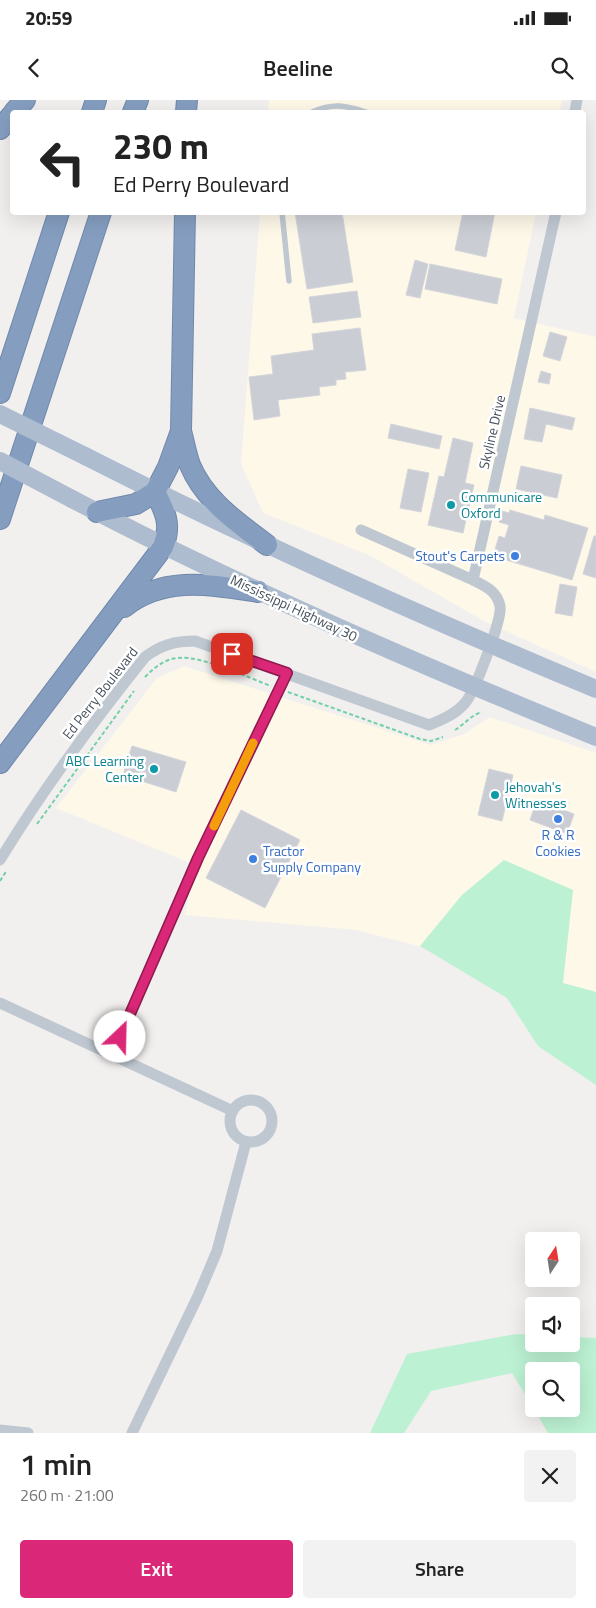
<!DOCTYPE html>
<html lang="en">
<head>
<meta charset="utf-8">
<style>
  body { margin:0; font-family:"Titillium Web",sans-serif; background:#f2f2f2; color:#222; height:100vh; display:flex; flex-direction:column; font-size:19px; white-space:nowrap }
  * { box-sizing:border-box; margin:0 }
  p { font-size:16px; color:#767676 }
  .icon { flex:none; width:28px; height:28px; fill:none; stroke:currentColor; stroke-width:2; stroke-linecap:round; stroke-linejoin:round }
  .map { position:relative; height:1333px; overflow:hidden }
  .drawer { display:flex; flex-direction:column; background:#fff; flex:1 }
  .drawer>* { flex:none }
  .hud { position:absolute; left:10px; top:10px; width:576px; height:105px; border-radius:5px; box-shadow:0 5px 20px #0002; background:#fff; color:#222; overflow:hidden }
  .needle { width:32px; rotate:12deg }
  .tools { position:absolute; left:525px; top:1132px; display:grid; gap:10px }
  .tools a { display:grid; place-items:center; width:55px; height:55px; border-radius:5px; background:#fff; box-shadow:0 5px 20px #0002; font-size:25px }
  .pin { position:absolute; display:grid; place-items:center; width:42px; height:42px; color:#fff; margin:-21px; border-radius:10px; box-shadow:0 2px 8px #0006 }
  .me { position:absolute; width:55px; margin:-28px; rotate:24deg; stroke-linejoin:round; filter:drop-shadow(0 0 4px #0008) }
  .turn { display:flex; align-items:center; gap:18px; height:105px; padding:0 20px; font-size:22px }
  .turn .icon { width:65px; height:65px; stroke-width:2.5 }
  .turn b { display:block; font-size:35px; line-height:42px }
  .round { display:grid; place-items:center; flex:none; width:52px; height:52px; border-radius:5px; background:#f2f2f2 }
  .summary { display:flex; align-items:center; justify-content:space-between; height:85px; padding:0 20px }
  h1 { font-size:30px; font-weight:600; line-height:38px }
  .action { display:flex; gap:10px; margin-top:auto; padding:10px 20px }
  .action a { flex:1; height:58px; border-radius:5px; background:#db2777; color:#fff; font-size:20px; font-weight:600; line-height:58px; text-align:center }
  .action a+a { background:#f2f2f2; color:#222 }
  .status { display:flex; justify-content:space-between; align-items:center; height:35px; padding:0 25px; background:#fff; direction:ltr }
  .status svg { height:14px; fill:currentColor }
  header { display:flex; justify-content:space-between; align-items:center; height:65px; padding:0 20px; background:#fff; font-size:22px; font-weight:600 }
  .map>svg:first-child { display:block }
  .commercial { fill:#fdf8e8 }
  .green { fill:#bcf1d3 }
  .building { fill:#cbcdd5; stroke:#d3d5db }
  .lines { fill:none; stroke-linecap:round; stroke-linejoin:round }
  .highway-casing { stroke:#7089ab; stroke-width:22 }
  .path { stroke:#72d0a7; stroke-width:2; stroke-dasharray:4 2.5; stroke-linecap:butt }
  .lane { stroke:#bfc8d1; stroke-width:5.5 }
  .street { stroke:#bfc8d1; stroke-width:11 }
  .primary { stroke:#adbdcf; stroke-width:18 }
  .highway { stroke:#859ec0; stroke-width:20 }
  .primary-bridge { stroke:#adbdcf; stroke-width:18 }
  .route-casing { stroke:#8e194d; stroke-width:12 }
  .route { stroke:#db2777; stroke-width:9 }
  .slow { stroke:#f59e0b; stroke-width:9 }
  .culture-dot { fill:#0f9aa8; stroke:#fff; stroke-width:2 }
  .shop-dot { fill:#3f7fe0; stroke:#fff; stroke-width:2 }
  .labels { text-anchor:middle; stroke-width:5; stroke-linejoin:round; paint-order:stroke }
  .street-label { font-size:14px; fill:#46515d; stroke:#fff }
  .culture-label { font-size:14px; fill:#0d838f; stroke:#fff; text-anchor:start }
  .shop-label { font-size:14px; fill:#366cbe; stroke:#fff; text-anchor:end }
</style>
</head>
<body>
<div class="status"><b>20:59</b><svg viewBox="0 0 49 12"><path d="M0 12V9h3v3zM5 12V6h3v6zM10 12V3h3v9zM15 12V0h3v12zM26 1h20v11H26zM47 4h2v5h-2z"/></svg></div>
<header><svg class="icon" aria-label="back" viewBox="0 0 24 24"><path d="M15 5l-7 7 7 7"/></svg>Beeline<svg class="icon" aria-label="search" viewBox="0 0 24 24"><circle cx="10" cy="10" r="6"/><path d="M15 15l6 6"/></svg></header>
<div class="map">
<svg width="596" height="1333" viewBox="0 0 596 1333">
  <rect width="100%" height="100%" fill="#f2efef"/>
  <path class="commercial" d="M269,0H562L559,12H268Z
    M260,113H536L514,218L596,237V572L484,521L369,455L263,413L241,364Z
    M184,566L431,645L464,634L490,617L596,653V892L356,830L185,815L195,765L56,708L157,578Z"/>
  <path class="green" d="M504,760L573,790L563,883L596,892V985L538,946L507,898L420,846L462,795Z
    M516,1234L534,1235V1244H571V1237L596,1238V1333H548L534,1309H571V1271H534V1309L512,1273L431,1291L404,1333H370L407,1254Z"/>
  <path class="building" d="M295,112H342L353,182L307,189Z
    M463,112H495L486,157L455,150Z
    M415,160L428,164L420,198L406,195Z
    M430,164L502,179L497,204L425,189Z
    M357,191L361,217L313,223L309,197Z
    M360,228L366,270L345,272L346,279L336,280V285L319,287L320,295L278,300L280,316L254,320L249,277L273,274L271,256L314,250L312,234Z
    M550,232L567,237L560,261L543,256Z
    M541,271L551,274L549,284L538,282Z
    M530,308L575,318L572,330L546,324L542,342L524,339Z
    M391,324L442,336L439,349L388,338Z
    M453,338L473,343L465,383L474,385L463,433L428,425L439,376L444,377Z
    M521,366L562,375L557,398L516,389Z
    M408,369L429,373L421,412L400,408Z
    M510,410L544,420L545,415L588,428L572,480L493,456L499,436L505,438L509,425L499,422L502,411L509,413Z
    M594,436H596V478L583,474Z
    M560,484L577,487L572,516L555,513Z
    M132,646L186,662L176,692L123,675Z
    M489,669L513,675L502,721L478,715Z
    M537,700L574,714L567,734L530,720Z
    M241,710L300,740L265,808L206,778Z"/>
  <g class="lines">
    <g class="highway-casing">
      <path id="highway" d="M14,12L25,0
        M92,12L96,0
        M133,12L138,0
        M186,12L187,0
        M0,29L12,15
        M0,293L59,112
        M181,331C184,342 186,354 190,365C205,401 237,422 267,445
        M97,412L136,404L155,392L168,367L181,331L185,112
        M0,419L101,112
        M124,507C165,475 211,485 258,492
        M0,663L163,447C172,425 165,411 155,392"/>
    </g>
    <path class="path" d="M145,577C154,568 164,559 178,558C201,555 249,578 271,586
      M288,592L420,639L431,641L443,637
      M455,630C465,624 471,615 482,612
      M37,724L134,591
      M0,781L7,770"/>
    <path class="lane" d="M312,12C333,3 344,5 366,12
      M282,112L289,181
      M112,954L198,758L287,573"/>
    <path class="street" d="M575,12L577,0
      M361,430L473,480
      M0,760C43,689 93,622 145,557C161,545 175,541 195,541L429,625C442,620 456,614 465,603C474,593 503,518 500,506C497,491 485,486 473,480L556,112
      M0,903L233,1011
      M230 1021a21 21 0 1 1 42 0a21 21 0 1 1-42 0Z
      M0,1330L28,1333
      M132,1333L198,1196L217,1151L246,1042"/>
    <path class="primary" d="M85,356C252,441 423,517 596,589
      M72,399C242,488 418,564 596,637"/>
    <use href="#highway" class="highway"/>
    <path class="primary-bridge" d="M0,314L85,356
      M0,361L72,399"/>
  </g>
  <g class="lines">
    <g class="route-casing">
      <path id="route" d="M120,937L198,758L287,573L232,554"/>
    </g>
    <use href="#route" class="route"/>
    <path class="slow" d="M214,726L253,643"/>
  </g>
  <g class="culture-dot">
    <circle cx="451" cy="405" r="5"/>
    <circle cx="154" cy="669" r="5"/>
    <circle cx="495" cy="695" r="5"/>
  </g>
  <g class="shop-dot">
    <circle cx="515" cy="456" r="5"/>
    <circle cx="558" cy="719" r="5"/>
    <circle cx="253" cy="759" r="5"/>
  </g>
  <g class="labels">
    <g class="street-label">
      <text transform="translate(492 332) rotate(-77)" y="5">Skyline Drive</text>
      <text transform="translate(294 508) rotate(25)" y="5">Mississippi Highway 30</text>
      <text transform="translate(100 593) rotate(-52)" y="5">Ed Perry Boulevard</text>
    </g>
    <g class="culture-label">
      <text x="461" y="402">Communicare<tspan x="461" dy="16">Oxford</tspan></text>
      <text x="144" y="666" text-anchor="end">ABC Learning<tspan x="144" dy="16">Center</tspan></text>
      <text x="505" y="692">Jehovah's<tspan x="505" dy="16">Witnesses</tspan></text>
    </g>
    <g class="shop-label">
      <text x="505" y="461">Stout's Carpets</text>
      <text x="558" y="740" text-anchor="middle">R &amp; R<tspan x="558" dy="16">Cookies</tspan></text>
      <text x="263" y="756" text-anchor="start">Tractor<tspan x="263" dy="16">Supply Company</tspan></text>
    </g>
  </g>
</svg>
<div class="tools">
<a><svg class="needle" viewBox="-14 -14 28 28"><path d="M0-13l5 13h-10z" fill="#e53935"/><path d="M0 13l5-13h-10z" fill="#767676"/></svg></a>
<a><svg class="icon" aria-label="sound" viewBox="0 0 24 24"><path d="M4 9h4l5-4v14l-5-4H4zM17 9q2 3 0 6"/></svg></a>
<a><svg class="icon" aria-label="search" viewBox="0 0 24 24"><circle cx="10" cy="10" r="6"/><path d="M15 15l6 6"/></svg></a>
</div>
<div class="pin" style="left:232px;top:554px;background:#d93025"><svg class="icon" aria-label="arrive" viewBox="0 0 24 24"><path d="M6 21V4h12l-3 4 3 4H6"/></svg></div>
<svg class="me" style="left:120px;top:937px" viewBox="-20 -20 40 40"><circle r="19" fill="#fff"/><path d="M0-13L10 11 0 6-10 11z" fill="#db2777"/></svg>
<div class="hud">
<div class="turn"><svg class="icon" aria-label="left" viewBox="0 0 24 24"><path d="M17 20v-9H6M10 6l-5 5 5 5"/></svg><div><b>230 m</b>Ed Perry Boulevard</div></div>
</div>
</div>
<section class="drawer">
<div class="summary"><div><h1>1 min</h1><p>260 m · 21:00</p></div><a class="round"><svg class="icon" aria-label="close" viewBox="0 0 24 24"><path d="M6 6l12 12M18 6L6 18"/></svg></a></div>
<div class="action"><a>Exit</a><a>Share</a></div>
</section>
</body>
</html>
